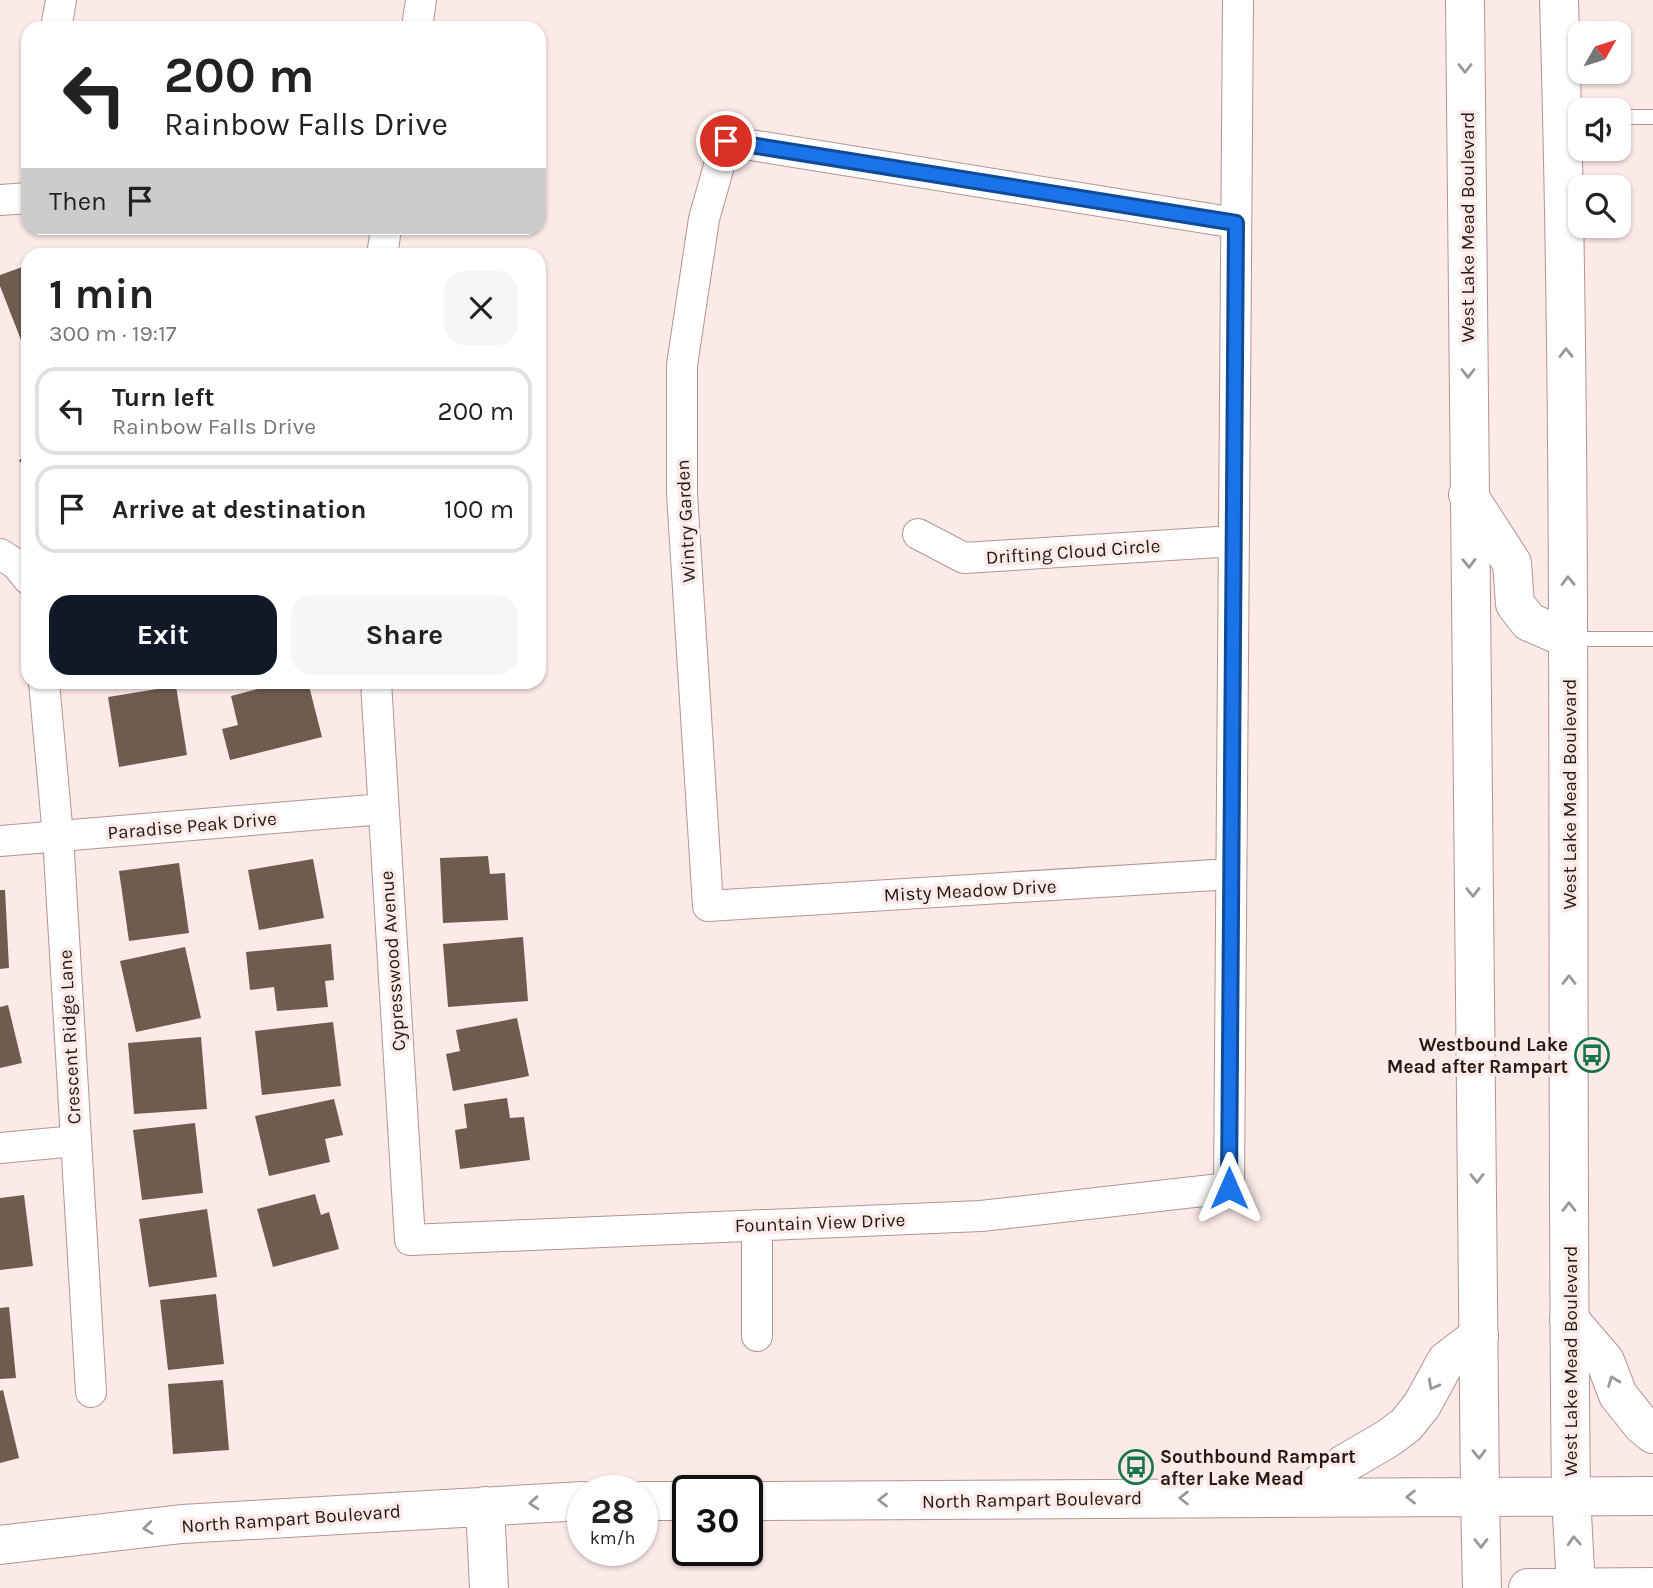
<!DOCTYPE html>
<html lang="en">
<head>
<meta charset="utf-8">
<style>
  body { margin:0; font-family:Karla,sans-serif; background:#f6f6f6; color:#222; height:100vh; display:flex; flex-direction:column; font-size:26px; white-space:nowrap }
  * { box-sizing:border-box; margin:0 }
  p { font-size:23px; color:#767676 }
  .icon { flex:none; width:38px; height:38px; fill:none; stroke:currentColor; stroke-width:2; stroke-linecap:round; stroke-linejoin:round }
  .map { position:relative; flex:1; overflow:hidden }
  .panel { position:absolute; left:21px; top:248px; width:525px; height:441px; display:flex; flex-direction:column; background:#fff; border-radius:21px; box-shadow:0 2px 5px #0004 }
  .panel>* { flex:none }
  .top-card { position:absolute; left:21px; top:21px; width:525px; height:214px; border-radius:21px; box-shadow:0 2px 5px #0004; background:#fff; color:#222; overflow:hidden }
  .needle { width:46px; rotate:51deg }
  .buttons { position:absolute; left:1568px; top:21px; display:grid; gap:14px }
  .buttons a { display:grid; place-items:center; width:63px; height:63px; border-radius:14px; background:#fff; box-shadow:0 2px 5px #0004; font-size:35px }
  .speed { position:absolute; left:567px; top:1475px; display:flex; gap:14px; font-size:35px; font-weight:700; text-align:center }
  .speed>* { display:grid; place-content:center; width:91px; height:91px; border-radius:50%; background:#fff; box-shadow:0 2px 5px #0004; line-height:1 }
  .speed small { font-size:18px; font-weight:400 }
  .speed .limit { border:4px solid #111; border-radius:10px; background:#fff; color:#111 }
  .pin { position:absolute; display:grid; place-items:center; width:60px; height:60px; color:#fff; margin:-30px; border:4px solid #fff; border-radius:50%; box-shadow:0 2px 7px #0007 }
  .me { position:absolute; width:77px; margin:-38px; rotate:0deg; stroke-linejoin:round; filter:drop-shadow(0 0 5px #0008) }
  .turn { display:flex; align-items:center; gap:24px; height:147px; padding:0 28px; font-size:32px }
  .turn .icon { width:91px; height:91px; stroke-width:2.5 }
  .turn b { display:block; font-size:49px; line-height:60px }
  .then { display:flex; align-items:center; height:66px; padding:0 28px; background:#0003; gap:14px; font-size:26px }
  .round { display:grid; place-items:center; flex:none; width:74px; height:74px; border-radius:21px; background:#f6f6f6 }
  .headline { display:flex; align-items:center; justify-content:space-between; height:119px; padding:0 28px }
  h1 { font-size:42px; font-weight:700; line-height:52px }
  .button { display:flex; gap:14px; margin-top:auto; padding:14px 28px }
  .button a { flex:1; height:80px; border-radius:21px; background:#111827; color:#fff; font-size:28px; font-weight:700; line-height:80px; text-align:center }
  .button a+a { background:#f6f6f6; color:#222 }
  ul { padding:0; list-style:none }
  li { display:flex; align-items:center; gap:21px; height:88px; margin:0 14px 10px; padding:0 14px; border:4px solid #e0e0e0; border-radius:21px }
  li div { flex:1 }
  li b { display:block; font-size:26px }
  li em { font-style:normal }
  .map>svg:first-child { display:block }
  .building { fill:#705b4f }
  .lines { fill:none; stroke-linecap:round; stroke-linejoin:round }
  .lane-casing { stroke:#b19591; stroke-width:16 }
  .street-casing { stroke:#b19591; stroke-width:32 }
  .secondary-casing { stroke:#b19591; stroke-width:40 }
  .primary-casing { stroke:#b19591; stroke-width:40 }
  .lane { stroke:#fff; stroke-width:14 }
  .street { stroke:#fff; stroke-width:30 }
  .secondary { stroke:#fff; stroke-width:38 }
  .primary { stroke:#fff; stroke-width:38 }
  .oneway { stroke:#9c9897 }
  .route-casing { stroke:#114b97; stroke-width:18 }
  .route { stroke:#1a73e8; stroke-width:12 }
  .labels { text-anchor:middle; stroke-width:7; stroke-linejoin:round; paint-order:stroke }
  .street-label { font-size:19px; fill:#231917; stroke:#fceae8 }
  .poi-label { font-size:19px; font-weight:bold; fill:#231917; stroke:#fceae8; text-anchor:end }
</style>
</head>
<body>
<div class="map">
<svg width="1653" height="1588" viewBox="0 0 1653 1588">
  <rect width="100%" height="100%" fill="#fceae8"/>
  <path class="building" d="M28,265V358L0,286V275Z
    M28,449V468L19,461Z
    M284,682H308L322,737L230,760L222,729L238,725L231,696Z
    M176,686L187,755L119,767L108,697Z
    M488,856L490,874L505,873L508,920L443,923L440,858Z
    M313,859L324,918L259,930L248,870Z
    M179,863L189,933L129,941L119,871Z
    M0,890H5L9,968L0,969Z
    M523,937L528,1001L448,1007L443,944Z
    M331,944L334,980L325,981L328,1007L277,1011L274,987L250,990L246,952Z
    M185,947L201,1018L136,1032L120,961Z
    M8,1005L22,1063L0,1068V1007Z
    M517,1018L529,1076L453,1091L446,1054L460,1051L456,1030Z
    M333,1022L341,1086L262,1095L255,1031Z
    M201,1037L207,1109L134,1114L128,1043Z
    M507,1098L510,1118L524,1117L530,1160L460,1169L455,1130L467,1128L464,1104Z
    M334,1099L343,1135L325,1139L330,1162L269,1176L255,1116Z
    M195,1123L203,1193L142,1200L133,1130Z
    M315,1194L321,1215L329,1212L339,1249L273,1267L257,1209Z
    M24,1195L33,1266L0,1270V1198Z
    M207,1209L217,1277L149,1287L139,1219Z
    M216,1294L224,1364L168,1370L160,1300Z
    M9,1307L16,1378L0,1379V1308Z
    M223,1380L229,1450L173,1454L168,1384Z
    M3,1390L19,1458L0,1463V1391Z"/>
  <g class="lines">
    <g class="lane-casing">
      <path id="lane" d="M1619,117H1653
        M1570,639H1653"/>
    </g>
    <g class="street-casing">
      <path id="street" d="M56,28L61,0
        M417,28L421,0
        M0,200L28,198
        M382,256L386,228
        M918,534L964,558L1234,541
        M0,554L16,564L28,579
        M44,682L58,836L91,1392
        M376,682L410,1240L981,1216L1229,1188L1238,0
        M0,841L383,809
        M1231,874L708,906L682,494V365L704,219L726,141L1236,223
        M0,1148L75,1141
        M757,1225V1336"/>
    </g>
    <g class="secondary-casing">
      <path id="secondary" d="M1465,0L1480,1497
        M1559,0C1574,498 1565,997 1571,1496
        M1468,495L1512,563L1515,604L1529,622L1569,639"/>
    </g>
    <g class="primary-casing">
      <path id="primary" d="M1569,1319L1605,1361L1618,1395L1643,1426L1653,1434
        M1571,1496L1576,1588
        M1303,1497L1344,1464L1387,1439L1406,1425L1422,1405L1446,1361L1479,1336
        M1480,1497L1482,1588
        M642,1501H688
        M747,1501L1653,1496
        M485,1506L489,1588
        M0,1545L182,1524L583,1501
        M1528,1588L1653,1587"/>
    </g>
    <use href="#lane" class="lane"/>
    <use href="#street" class="street"/>
    <use href="#secondary" class="secondary"/>
    <use href="#primary" class="primary"/>
  </g>
  <defs><path id="oneway-chevron" d="M-2-3.5L2.5 0L-2 3.5" fill="none" stroke-width="1.6" stroke-linecap="round" stroke-linejoin="round" transform="scale(1.75)"/></defs>
  <g class="oneway">
    <use href="#oneway-chevron" transform="translate(1465 68) rotate(90)"/>
    <use href="#oneway-chevron" transform="translate(1566 353) rotate(-91)"/>
    <use href="#oneway-chevron" transform="translate(1468 373) rotate(90)"/>
    <use href="#oneway-chevron" transform="translate(1469 563) rotate(89)"/>
    <use href="#oneway-chevron" transform="translate(1568 581) rotate(-91)"/>
    <use href="#oneway-chevron" transform="translate(1473 892) rotate(89)"/>
    <use href="#oneway-chevron" transform="translate(1569 980) rotate(-90)"/>
    <use href="#oneway-chevron" transform="translate(1477 1178) rotate(89)"/>
    <use href="#oneway-chevron" transform="translate(1569 1207) rotate(-90)"/>
    <use href="#oneway-chevron" transform="translate(1613 1381) rotate(-111)"/>
    <use href="#oneway-chevron" transform="translate(1433 1385) rotate(119)"/>
    <use href="#oneway-chevron" transform="translate(1479 1454) rotate(89)"/>
    <use href="#oneway-chevron" transform="translate(1411 1497) rotate(-180)"/>
    <use href="#oneway-chevron" transform="translate(1184 1498) rotate(180)"/>
    <use href="#oneway-chevron" transform="translate(883 1500) rotate(180)"/>
    <use href="#oneway-chevron" transform="translate(534 1503) rotate(176)"/>
    <use href="#oneway-chevron" transform="translate(148 1528) rotate(173)"/>
    <use href="#oneway-chevron" transform="translate(1574 1541) rotate(-93)"/>
    <use href="#oneway-chevron" transform="translate(1481 1543) rotate(89)"/>
  </g>
  <g class="lines">
    <g class="route-casing">
      <path id="route" d="M726,141L1236,223L1229,1188"/>
    </g>
    <use href="#route" class="route"/>
  </g>
  <defs>
    <g id="bus-ring" transform="scale(1.75)"><circle r="9.5" fill="#fceae8" stroke="#187449" stroke-width="1.5"/><path d="M-5-6H5V4H4V6H2V4H-2V6H-4V4H-5ZM-3.5-4V0h7V-4ZM-3.5 1.2v1.5H-2V1.2ZM2 1.2v1.5H3.5V1.2Z" fill="#187449"/></g>
  </defs>
  <g fill-rule="evenodd">
    <use href="#bus-ring" x="1592" y="1055"/>
    <use href="#bus-ring" x="1136" y="1467"/>
  </g>
  <g class="labels">
    <g class="street-label">
      <text transform="translate(1467 227) rotate(-90)" y="7">West Lake Mead Boulevard</text>
      <text transform="translate(685 521) rotate(-93)" y="7">Wintry Garden</text>
      <text transform="translate(1073 551) rotate(-4)" y="7">Drifting Cloud Circle</text>
      <text transform="translate(1569 794) rotate(-90)" y="7">West Lake Mead Boulevard</text>
      <text transform="translate(192 825) rotate(-5)" y="7">Paradise Peak Drive</text>
      <text transform="translate(970 890) rotate(-3)" y="7">Misty Meadow Drive</text>
      <text transform="translate(392 961) rotate(-94)" y="7">Cypresswood Avenue</text>
      <text transform="translate(69 1037) rotate(-93)" y="7">Crescent Ridge Lane</text>
      <text transform="translate(820 1222) rotate(-2)" y="7">Fountain View Drive</text>
      <text transform="translate(1570 1361) rotate(-90)" y="7">West Lake Mead Boulevard</text>
      <text transform="translate(1032 1499) rotate(-1)" y="7">North Rampart Boulevard</text>
      <text transform="translate(291 1518) rotate(-4)" y="7">North Rampart Boulevard</text>
    </g>
    <g class="poi-label">
      <text x="1568" y="1051">Westbound Lake<tspan x="1568" dy="22">Mead after Rampart</tspan></text>
      <text x="1160" y="1463" text-anchor="start">Southbound Rampart<tspan x="1160" dy="22">after Lake Mead</tspan></text>
    </g>
  </g>
</svg>
<div class="buttons">
<a><svg class="needle" viewBox="-14 -14 28 28"><path d="M0-13l5 13h-10z" fill="#e53935"/><path d="M0 13l5-13h-10z" fill="#767676"/></svg></a>
<a><svg class="icon" aria-label="sound" viewBox="0 0 24 24"><path d="M4 9h4l5-4v14l-5-4H4zM17 9q2 3 0 6"/></svg></a>
<a><svg class="icon" aria-label="search" viewBox="0 0 24 24"><circle cx="10" cy="10" r="6"/><path d="M15 15l6 6"/></svg></a>
</div>
<div class="speed"><div>28<small>km/h</small></div><div class="limit">30</div></div>
<div class="pin" style="left:726px;top:141px;background:#d93025"><svg class="icon" aria-label="arrive" viewBox="0 0 24 24"><path d="M6 21V4h12l-3 4 3 4H6"/></svg></div>
<svg class="me" style="left:1229px;top:1188px" viewBox="-20 -20 40 40"><path d="M0-17L14 15 0 8-14 15z" fill="#1a73e8" stroke="#fff" stroke-width="4"/></svg>
<div class="top-card">
<div class="turn"><svg class="icon" aria-label="left" viewBox="0 0 24 24"><path d="M17 20v-9H6M10 6l-5 5 5 5"/></svg><div><b>200 m</b>Rainbow Falls Drive</div></div>
<div class="then">Then<svg class="icon" aria-label="arrive" viewBox="0 0 24 24"><path d="M6 21V4h12l-3 4 3 4H6"/></svg></div>
</div>
<section class="panel">
<div class="headline"><div><h1>1 min</h1><p>300 m · 19:17</p></div><a class="round"><svg class="icon" aria-label="close" viewBox="0 0 24 24"><path d="M6 6l12 12M18 6L6 18"/></svg></a></div>
<ul>
<li><svg class="icon" aria-label="left" viewBox="0 0 24 24"><path d="M17 20v-9H6M10 6l-5 5 5 5"/></svg><div><b>Turn left</b><p>Rainbow Falls Drive</p></div><em>200 m</em></li>
<li><svg class="icon" aria-label="arrive" viewBox="0 0 24 24"><path d="M6 21V4h12l-3 4 3 4H6"/></svg><div><b>Arrive at destination</b></div><em>100 m</em></li>
</ul>
<div class="button"><a>Exit</a><a>Share</a></div>
</section>
</div>
</body>
</html>
